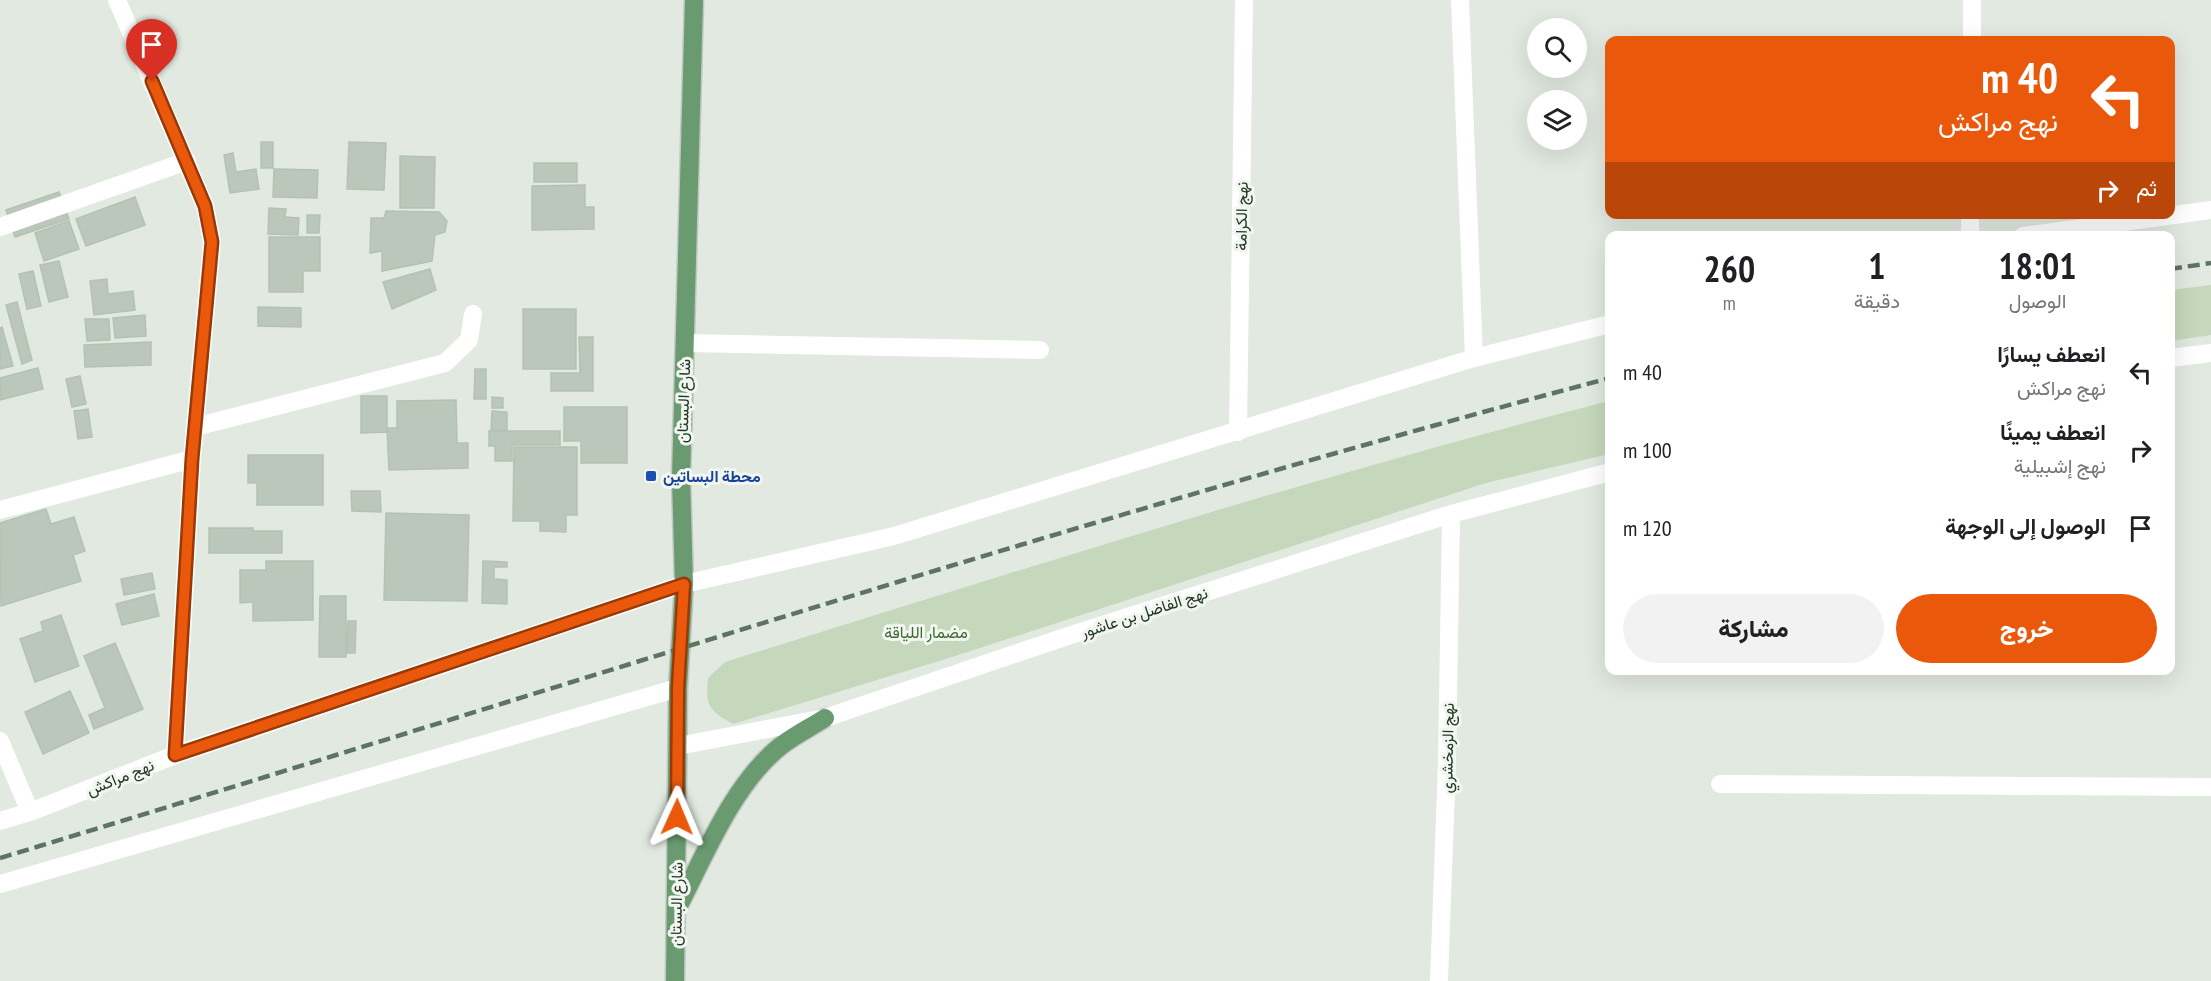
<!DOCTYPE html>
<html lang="ar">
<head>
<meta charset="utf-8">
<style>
  body { margin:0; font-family:"PT Sans Narrow",Vazirmatn,sans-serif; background:#f2f2f2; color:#202124; direction:rtl; height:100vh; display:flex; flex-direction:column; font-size:22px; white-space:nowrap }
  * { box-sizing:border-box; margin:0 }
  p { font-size:20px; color:#757577 }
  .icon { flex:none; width:33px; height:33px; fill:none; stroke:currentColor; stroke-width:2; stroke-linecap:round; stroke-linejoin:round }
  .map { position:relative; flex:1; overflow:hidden; direction:ltr }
  .panel { position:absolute; left:1605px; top:231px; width:570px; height:444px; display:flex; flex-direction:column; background:#fff; border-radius:12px; box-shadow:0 6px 24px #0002; direction:rtl }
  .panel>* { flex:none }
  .banner { position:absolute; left:1605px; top:36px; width:570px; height:183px; border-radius:12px; box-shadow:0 6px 24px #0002; direction:rtl; background:#ea580c; color:#fff; overflow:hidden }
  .controls { position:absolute; left:1527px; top:18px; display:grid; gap:12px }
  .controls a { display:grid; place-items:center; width:60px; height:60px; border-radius:50%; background:#fff; box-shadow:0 6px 24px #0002; font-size:30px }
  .pin { position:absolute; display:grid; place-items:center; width:51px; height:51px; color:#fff; margin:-62px -26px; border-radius:50% 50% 50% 0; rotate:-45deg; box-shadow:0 0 6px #0007 }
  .pin .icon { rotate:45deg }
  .me { position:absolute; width:66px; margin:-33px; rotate:1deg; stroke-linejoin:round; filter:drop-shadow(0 0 4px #0008) }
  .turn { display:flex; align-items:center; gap:21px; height:126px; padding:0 18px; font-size:27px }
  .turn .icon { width:78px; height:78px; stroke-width:2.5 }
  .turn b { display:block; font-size:42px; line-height:51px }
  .then { display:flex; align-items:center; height:57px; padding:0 18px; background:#0003; gap:12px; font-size:22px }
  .eta { display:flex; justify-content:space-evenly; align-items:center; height:102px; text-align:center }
  .eta b { font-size:36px; font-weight:800; line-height:42px }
  .button { display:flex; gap:12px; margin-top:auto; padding:12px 18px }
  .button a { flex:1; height:69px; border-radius:36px; background:#ea580c; color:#fff; font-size:24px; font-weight:800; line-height:69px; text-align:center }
  .button a+a { background:#f2f2f2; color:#202124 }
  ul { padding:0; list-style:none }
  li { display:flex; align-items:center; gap:18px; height:78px; padding:0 18px }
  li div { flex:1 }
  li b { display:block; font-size:22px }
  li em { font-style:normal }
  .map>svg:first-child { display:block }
  .green { fill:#c5d8bb }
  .building { fill:#bac7ba; stroke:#b4c2b3; stroke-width:1.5 }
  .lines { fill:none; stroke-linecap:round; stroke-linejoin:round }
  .major-casing { stroke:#c1c7c2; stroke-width:21 }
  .minor { stroke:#fff; stroke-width:18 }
  .major { stroke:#699a70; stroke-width:18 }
  .rail { stroke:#5d7460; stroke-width:4.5; stroke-dasharray:12 6; stroke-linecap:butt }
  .route-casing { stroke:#983908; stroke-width:15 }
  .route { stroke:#ea580c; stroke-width:10 }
  .transit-dot { fill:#1a4fb4; stroke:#f1f6f0; stroke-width:2 }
  .labels { text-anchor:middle; stroke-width:6; stroke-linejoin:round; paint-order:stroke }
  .street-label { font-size:16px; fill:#233825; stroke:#f1f6f0 }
  .transit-label { font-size:16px; font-weight:bold; fill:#164399; stroke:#f1f6f0; text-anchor:start }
  .park-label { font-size:16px; fill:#3e6a32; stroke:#f1f6f0 }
</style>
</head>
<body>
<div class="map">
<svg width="2211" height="981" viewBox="0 0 2211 981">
  <rect width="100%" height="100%" fill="#e1e9e0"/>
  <path class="green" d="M2211,285V335L2171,341V290Z
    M1609,401V454L1486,483L952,657L733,724C709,710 705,706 708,678L725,662C1018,571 1311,477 1609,401Z"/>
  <path class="building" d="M261,142H273V168H261Z
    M349,142L386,143L384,190L347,189Z
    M233,153L236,172L256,169L259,189L230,193L224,155Z
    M400,156L435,157L434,208H400Z
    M534,163H577V182H534Z
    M274,169L318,170L317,198L273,197Z
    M585,185V207H594V229L532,230V186Z
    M59,192L69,219L15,237L6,210Z
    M135,197L145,225L86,246L76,219Z
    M269,208L286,209L285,217L299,218L298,235L268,234Z
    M386,211L439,212L447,221L445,232L435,235L432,261L382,271V251L370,253L371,218H384Z
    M307,215H320L319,233H307Z
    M69,221L79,249L44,261L35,233Z
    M269,237H320V271H303V292H269Z
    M59,261L68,297L49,302L40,265Z
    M430,269L436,290L392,309L383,282Z
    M33,271L41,306L27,309L19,274Z
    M107,279L108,294L133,291L135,310L94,315L90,281Z
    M17,302L32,360L22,364L6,305Z
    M258,307L301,308V327L258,326Z
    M523,309H576V369H523Z
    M145,315L146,336L115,338L113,318Z
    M85,319H109L110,340L87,341Z
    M2,327L13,366L0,369V328Z
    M579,337H593V391H551V373H580Z
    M151,342V365L85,367L84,345Z
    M38,368L43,389L0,400V378Z
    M475,369H486V399H474Z
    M80,376L86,404L72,407L66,379Z
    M361,396H387V432L361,433Z
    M492,397L503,398V408H492Z
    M456,400L457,443H468V468L389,470L387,428H397V401Z
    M564,407H627V463H581V441H564Z
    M88,409L92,437L78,439L74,411Z
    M492,411L507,412V430H491Z
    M489,431H560V445H512V461H495V446H489Z
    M514,447H577V515H566V532L540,531V521H513Z
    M248,455H323V505H257V483H248Z
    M351,491H380L381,512L352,511Z
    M46,509L51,524L74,517L85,551L73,555L81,581L1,606L0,523Z
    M386,513L469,515L467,601L384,600Z
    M209,528H253V531H282V553H209Z
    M266,561H313V620L253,621V602L240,603V570H266Z
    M483,561L507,562V567H494V579L507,580V604L482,603Z
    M152,573L155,589L124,595L121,579Z
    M154,594L159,616L122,625L116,604Z
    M320,596H346V657H319Z
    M61,615L79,666L35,682L20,639L43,631L41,622Z
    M348,621H356L355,653H347Z
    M115,643L143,709L94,729L89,715L105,708L84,656Z
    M70,691L89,733L43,754L25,712Z"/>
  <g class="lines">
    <g class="major-casing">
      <path id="major" d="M678,907C705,855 734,782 782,745C795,735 811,727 825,718
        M675,981L678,688L684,584L681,479L694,0"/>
    </g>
    <path class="minor" d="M117,0L205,206L212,242L192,459L175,755
      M1460,0L1474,358
      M1972,40V0
      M0,227L187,161
      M1970,236V214
      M2023,236L2211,210
      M685,343L1040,350
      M2170,358L2211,353
      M195,427L445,363L469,340L473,314
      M1238,432L1244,0
      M0,510L192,459
      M0,741L30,812
      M678,746L825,718L1068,636L1451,514L1610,472
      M1720,784L2211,787
      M0,821L30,812L175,755L684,584L894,536L1474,358L1610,324
      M0,884L678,688
      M1439,981L1447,762L1451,514"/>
    <use href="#major" class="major"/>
    <path class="rail" d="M2170,269L2211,263
      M0,858C536,696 1068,521 1610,378"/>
  </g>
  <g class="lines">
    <g class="route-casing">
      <path id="route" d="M152,81L205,206L212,242L192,459L175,755L684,584L678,688L677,817"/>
    </g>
    <use href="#route" class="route"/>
  </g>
  <rect class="transit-dot" x="645" y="470" width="12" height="12" rx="3"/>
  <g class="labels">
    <g class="street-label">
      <text transform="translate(1241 216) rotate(-89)" y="6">نهج الكرامة</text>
      <text transform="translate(683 401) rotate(-88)" y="6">شارع البستان</text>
      <text transform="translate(1144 612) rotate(-18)" y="6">نهج الفاضل بن عاشور</text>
      <text transform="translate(1447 748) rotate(-89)" y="6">نهج الزمخشري</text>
      <text transform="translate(120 777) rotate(-22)" y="6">نهج مراكش</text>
      <text transform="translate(676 904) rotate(-89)" y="6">شارع البستان</text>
    </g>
    <g class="transit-label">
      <text x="663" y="482">محطة البساتين</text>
    </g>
    <g class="park-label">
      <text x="926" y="638">مضمار اللياقة</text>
    </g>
  </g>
</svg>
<div class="controls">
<a><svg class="icon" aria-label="search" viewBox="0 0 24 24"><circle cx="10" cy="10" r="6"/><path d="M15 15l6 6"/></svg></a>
<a><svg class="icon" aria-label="layers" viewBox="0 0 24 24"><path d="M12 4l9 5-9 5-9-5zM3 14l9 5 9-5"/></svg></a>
</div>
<div class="pin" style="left:152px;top:81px;background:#d93025"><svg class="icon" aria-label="arrive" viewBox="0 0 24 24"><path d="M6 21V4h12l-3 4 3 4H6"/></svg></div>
<svg class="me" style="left:677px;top:817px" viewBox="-20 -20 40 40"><path d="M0-17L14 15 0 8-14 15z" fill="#ea580c" stroke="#fff" stroke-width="4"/></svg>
<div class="banner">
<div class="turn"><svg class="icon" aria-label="left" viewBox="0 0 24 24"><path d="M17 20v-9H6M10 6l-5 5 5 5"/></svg><div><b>40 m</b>نهج مراكش</div></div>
<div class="then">ثم<svg class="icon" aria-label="right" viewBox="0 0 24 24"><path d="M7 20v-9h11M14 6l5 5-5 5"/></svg></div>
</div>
<section class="panel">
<div class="eta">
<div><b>18:01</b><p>الوصول</p></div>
<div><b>1</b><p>دقيقة</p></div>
<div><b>260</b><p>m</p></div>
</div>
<ul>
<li><svg class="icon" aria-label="left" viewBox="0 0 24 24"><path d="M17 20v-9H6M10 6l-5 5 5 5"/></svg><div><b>انعطف يسارًا</b><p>نهج مراكش</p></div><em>40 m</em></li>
<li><svg class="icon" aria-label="right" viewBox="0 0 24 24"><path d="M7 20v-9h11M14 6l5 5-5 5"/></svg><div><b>انعطف يمينًا</b><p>نهج إشبيلية</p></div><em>100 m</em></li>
<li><svg class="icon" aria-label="arrive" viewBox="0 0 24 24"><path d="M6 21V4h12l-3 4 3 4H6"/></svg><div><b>الوصول إلى الوجهة</b></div><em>120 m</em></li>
</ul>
<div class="button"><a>خروج</a><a>مشاركة</a></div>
</section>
</div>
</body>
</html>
